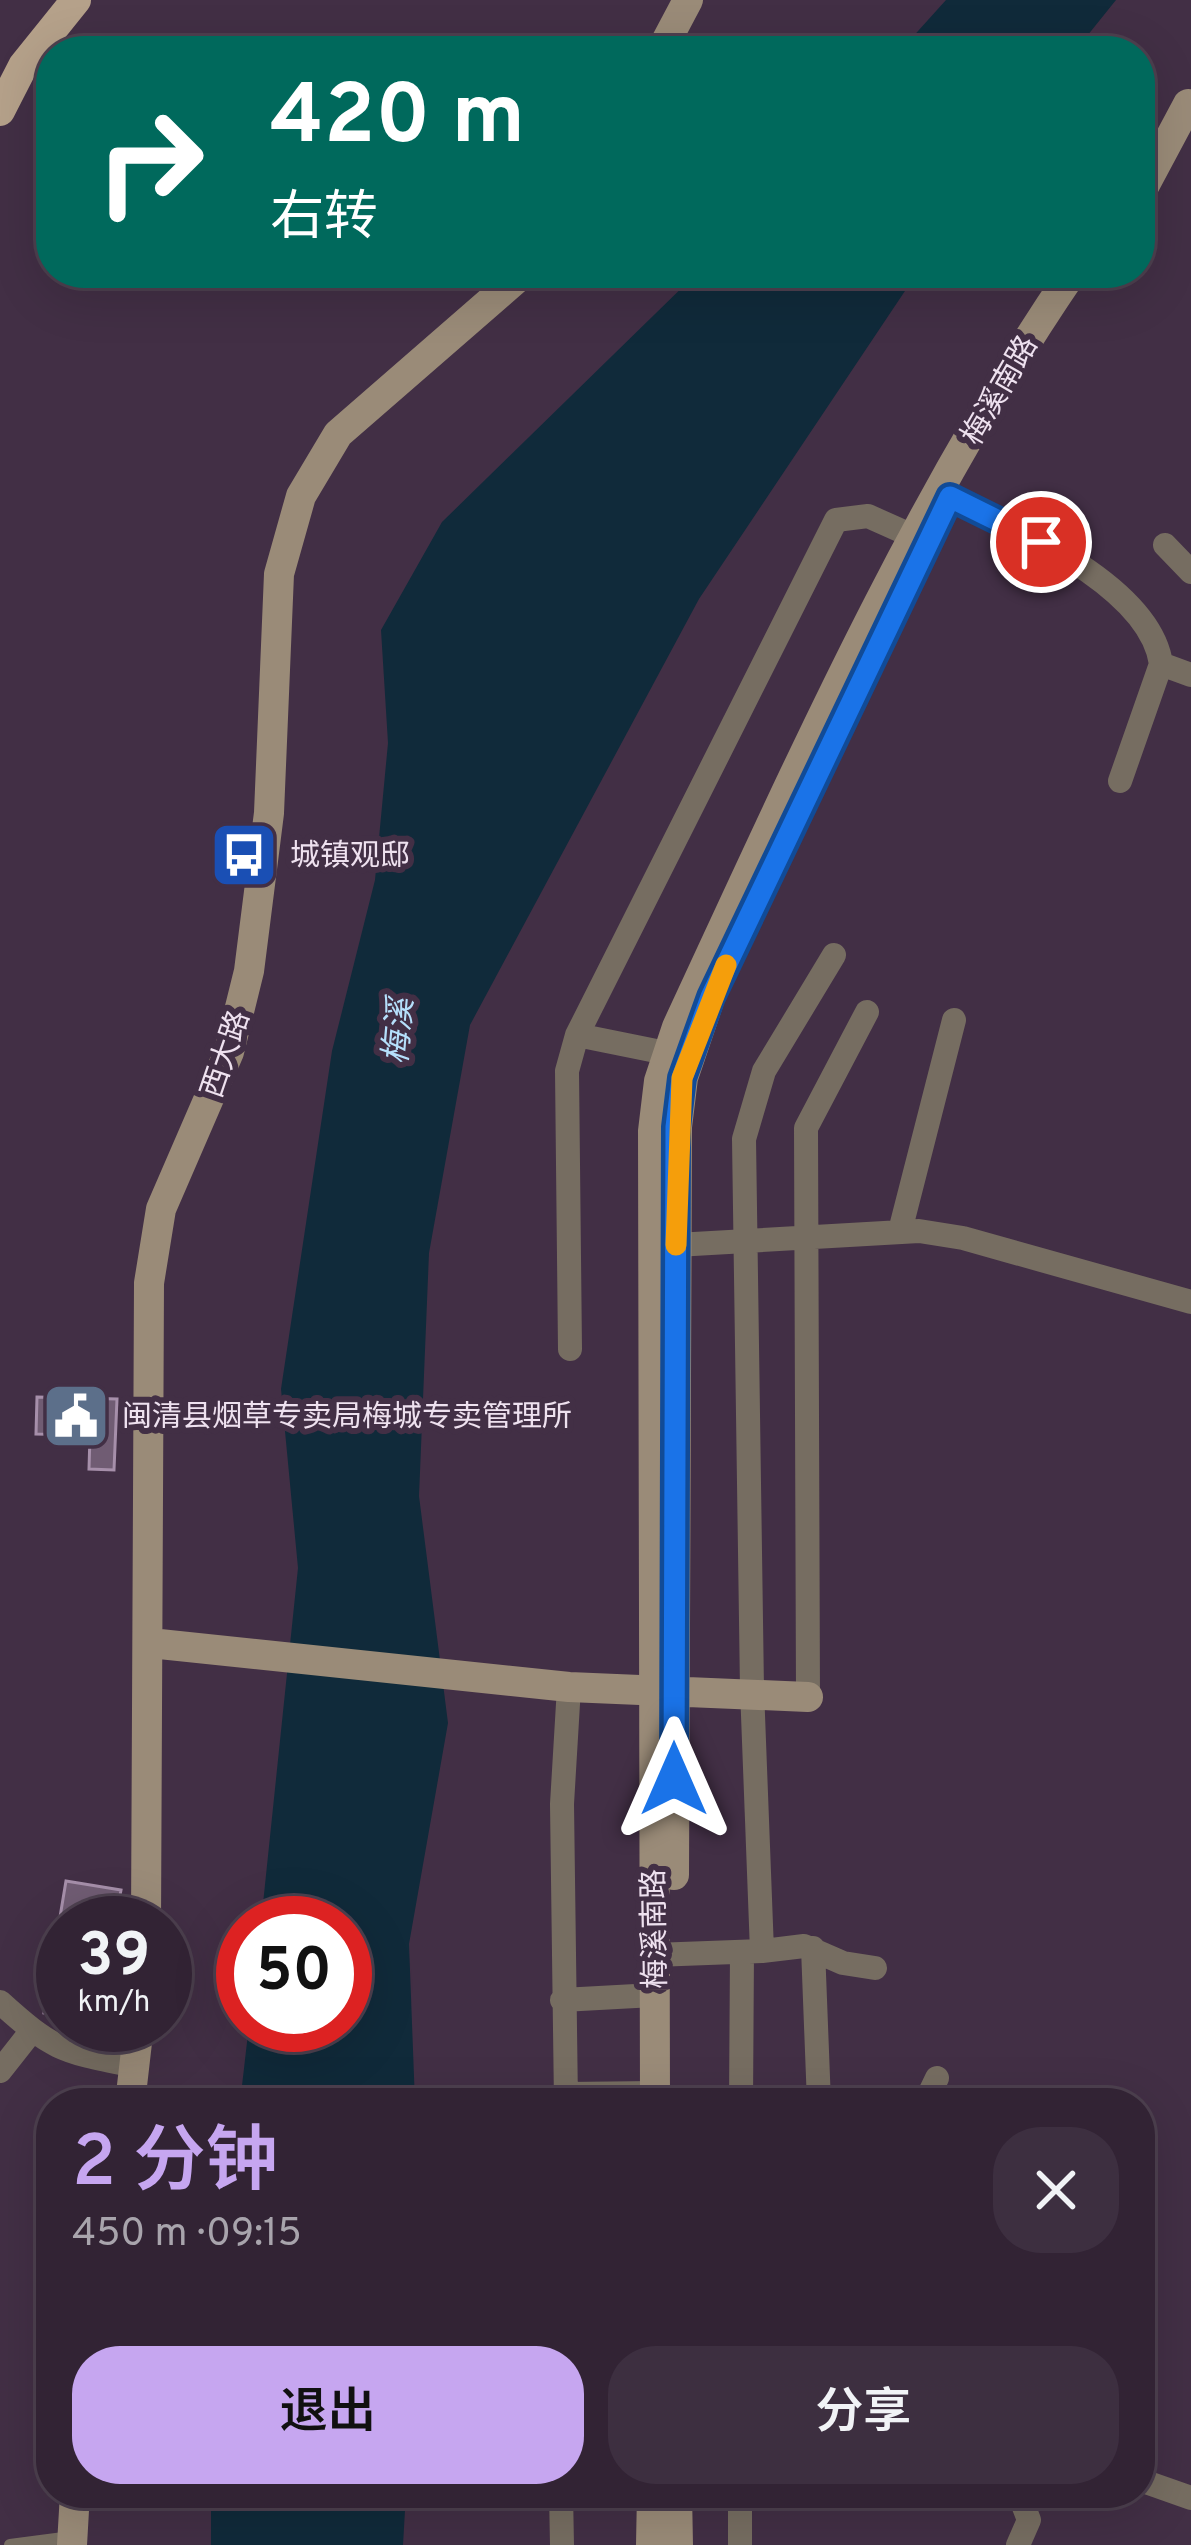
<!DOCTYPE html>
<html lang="zh">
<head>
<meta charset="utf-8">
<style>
  body { margin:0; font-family:Overpass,"Noto Sans SC",sans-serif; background:#3d2f40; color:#f1f3f6; height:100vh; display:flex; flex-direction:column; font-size:45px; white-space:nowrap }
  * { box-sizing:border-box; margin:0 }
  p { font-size:39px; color:#a8a4ac }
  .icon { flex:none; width:66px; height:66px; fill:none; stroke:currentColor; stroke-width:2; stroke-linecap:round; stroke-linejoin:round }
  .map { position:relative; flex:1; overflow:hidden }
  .side { position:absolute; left:36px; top:2088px; width:1119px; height:420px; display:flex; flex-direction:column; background:#322334; border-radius:48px; box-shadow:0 12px 48px #0002,0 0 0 3px #4d404f }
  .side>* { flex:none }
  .top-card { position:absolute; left:36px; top:36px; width:1119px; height:252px; border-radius:48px; box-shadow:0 12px 48px #0002,0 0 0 3px #4d404f; background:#00695c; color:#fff; overflow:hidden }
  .speed { position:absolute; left:36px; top:1896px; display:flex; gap:24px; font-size:60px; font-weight:700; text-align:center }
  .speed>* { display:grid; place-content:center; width:156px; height:156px; border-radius:50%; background:#322334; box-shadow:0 12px 48px #0002,0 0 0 3px #4d404f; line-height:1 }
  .speed small { font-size:30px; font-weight:400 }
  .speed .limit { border:18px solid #d22; background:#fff; color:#111 }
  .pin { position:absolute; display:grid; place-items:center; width:102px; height:102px; color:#fff; margin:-51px; border:6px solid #fff; border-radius:50%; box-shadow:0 3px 12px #0007 }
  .me { position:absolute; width:132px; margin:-66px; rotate:0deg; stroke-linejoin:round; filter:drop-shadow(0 0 9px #0008) }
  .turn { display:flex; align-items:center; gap:42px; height:252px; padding:0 36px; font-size:54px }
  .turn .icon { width:156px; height:156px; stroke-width:2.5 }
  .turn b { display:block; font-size:84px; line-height:102px }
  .round { display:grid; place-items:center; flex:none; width:126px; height:126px; border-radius:48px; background:#3d2f40 }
  .summary { display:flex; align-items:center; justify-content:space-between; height:204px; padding:0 36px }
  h1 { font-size:72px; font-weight:600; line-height:90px; color:#c6a6f0 }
  .cta { display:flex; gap:24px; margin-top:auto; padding:24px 36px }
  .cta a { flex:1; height:138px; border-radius:48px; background:#c6a6f0; color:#111; font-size:48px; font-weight:600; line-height:138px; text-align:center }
  .cta a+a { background:#3d2f40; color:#f1f3f6 }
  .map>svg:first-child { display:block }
  .water { fill:#102a3a }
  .building { fill:#705c73; stroke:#a68faa; stroke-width:3 }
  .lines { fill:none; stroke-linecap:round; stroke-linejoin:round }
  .lane { stroke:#766d61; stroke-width:12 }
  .street { stroke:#766d61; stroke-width:24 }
  .secondary { stroke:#9a8b78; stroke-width:30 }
  .primary { stroke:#b5a18a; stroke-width:30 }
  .route-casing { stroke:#114b97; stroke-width:30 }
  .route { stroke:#1a73e8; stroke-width:21 }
  .slow { stroke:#f59e0b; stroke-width:21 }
  .labels { text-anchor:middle; stroke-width:12; stroke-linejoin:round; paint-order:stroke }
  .street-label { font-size:30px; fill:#eee1ef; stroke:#422f45 }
  .poi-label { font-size:30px; fill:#eee1ef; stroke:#422f45; text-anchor:start }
  .water-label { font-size:33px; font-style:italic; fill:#b5dffb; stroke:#422f45 }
</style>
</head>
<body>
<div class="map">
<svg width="1191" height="2545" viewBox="0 0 1191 2545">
  <rect width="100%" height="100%" fill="#422f45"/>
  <path class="water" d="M946,0H1116L1075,51H900Z
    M697,273H917L699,599L470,1025L429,1253L419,1496L448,1723L409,1944L415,2103H240L249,2025H345V1923H261L298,1568L281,1389L332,1051L375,880L388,743L381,630L442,522Z
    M211,2493H406L403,2545H211Z"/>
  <path class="building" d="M37,1397L117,1399L114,1470L89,1469L90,1435L36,1434Z
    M66,1881L121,1890L115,1923H59Z
    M54,1956H63V2016L44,2013Z"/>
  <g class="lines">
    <path class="lane" d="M10,2545L71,2537"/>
    <path class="street" d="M940,491C1005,524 1150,583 1161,664L1191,675
      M1165,545L1191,572
      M1120,781L1161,664
      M577,1035L666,1053
      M900,1231L954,1020
      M676,1245L919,1231L963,1238L1191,1302
      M570,1349L567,1071L577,1035L836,520L868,516L915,537
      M808,1697L806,1128L867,1012
      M813,1948L819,2103
      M762,1951L804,1946L843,1963L875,1968
      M654,1955L762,1951L752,1689L744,1139L764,1071L834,955
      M562,2000L654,1995
      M0,2002C55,2052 63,2051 135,2066
      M0,2071L30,2033
      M566,2094L655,2093
      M566,2103L562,1804L569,1687
      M741,2103L742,1952
      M925,2103L937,2078
      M1140,2480L1191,2498
      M561,2493L562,2545
      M1009,2493L1022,2502L1029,2520L1018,2545
      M740,2545V2493"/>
    <path class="secondary" d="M661,51L688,0
      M1140,194L1188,104
      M150,1643L569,1687L808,1697
      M674,1875L677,1127L683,1078L708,1004
      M146,1923L149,1283L161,1209L229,1052L249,971L269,813L279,574L301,496L338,434L523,273
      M130,2103L139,2025
      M655,2103L653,1131L659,1081L677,1027C796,771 912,507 1072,273
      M677,2493L678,2545
      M72,2545L75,2493
      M651,2545L652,2493"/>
    <path class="primary" d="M0,111L23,66L76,0"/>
  </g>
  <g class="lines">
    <g class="route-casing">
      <path id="route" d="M674,1779L676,1127L682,1078L711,997L950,497L1041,542"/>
    </g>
    <use href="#route" class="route"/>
    <path class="slow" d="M676,1245L682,1078L726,965"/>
  </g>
  <defs>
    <g id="bus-square" transform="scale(3.45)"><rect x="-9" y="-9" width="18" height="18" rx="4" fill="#1a4fb4" stroke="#422f45"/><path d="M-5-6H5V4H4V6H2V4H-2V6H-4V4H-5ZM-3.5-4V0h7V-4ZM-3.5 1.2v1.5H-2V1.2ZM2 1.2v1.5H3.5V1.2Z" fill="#fff"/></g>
    <g id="civic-square" transform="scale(3.45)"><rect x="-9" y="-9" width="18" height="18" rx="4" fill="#5c6f8a" stroke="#422f45"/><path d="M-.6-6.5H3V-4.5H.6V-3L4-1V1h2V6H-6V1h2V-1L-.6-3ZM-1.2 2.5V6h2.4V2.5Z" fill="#fff"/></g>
  </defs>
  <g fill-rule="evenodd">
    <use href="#bus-square" x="244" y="855"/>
    <use href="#civic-square" x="76" y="1416"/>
  </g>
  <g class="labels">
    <g class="street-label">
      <text transform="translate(999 390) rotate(-60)" y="10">梅溪南路</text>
      <text transform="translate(225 1054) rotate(-71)" y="10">西大路</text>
      <text transform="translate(654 1929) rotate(-91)" y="10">梅溪南路</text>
    </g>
    <g class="poi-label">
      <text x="290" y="865">城镇观邸</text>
      <text x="122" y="1426">闽清县烟草专卖局梅城专卖管理所</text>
    </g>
    <g class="water-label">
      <text transform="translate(397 1031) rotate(-85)" y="12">梅溪</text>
    </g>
  </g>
</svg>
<div class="speed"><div>39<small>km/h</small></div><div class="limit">50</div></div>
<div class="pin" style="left:1041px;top:542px;background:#d93025"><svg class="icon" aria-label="arrive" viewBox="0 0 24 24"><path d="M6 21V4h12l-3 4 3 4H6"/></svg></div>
<svg class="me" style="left:674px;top:1779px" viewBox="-20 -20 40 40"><path d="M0-17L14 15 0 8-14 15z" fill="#1a73e8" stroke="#fff" stroke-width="4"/></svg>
<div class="top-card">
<div class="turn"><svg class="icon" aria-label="right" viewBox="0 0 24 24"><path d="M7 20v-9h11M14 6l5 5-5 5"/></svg><div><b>420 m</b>右转</div></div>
</div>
<section class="side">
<div class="summary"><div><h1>2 分钟</h1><p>450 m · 09:15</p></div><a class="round"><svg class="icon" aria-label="close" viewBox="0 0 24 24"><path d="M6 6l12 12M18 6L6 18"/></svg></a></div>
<div class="cta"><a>退出</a><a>分享</a></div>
</section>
</div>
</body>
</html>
